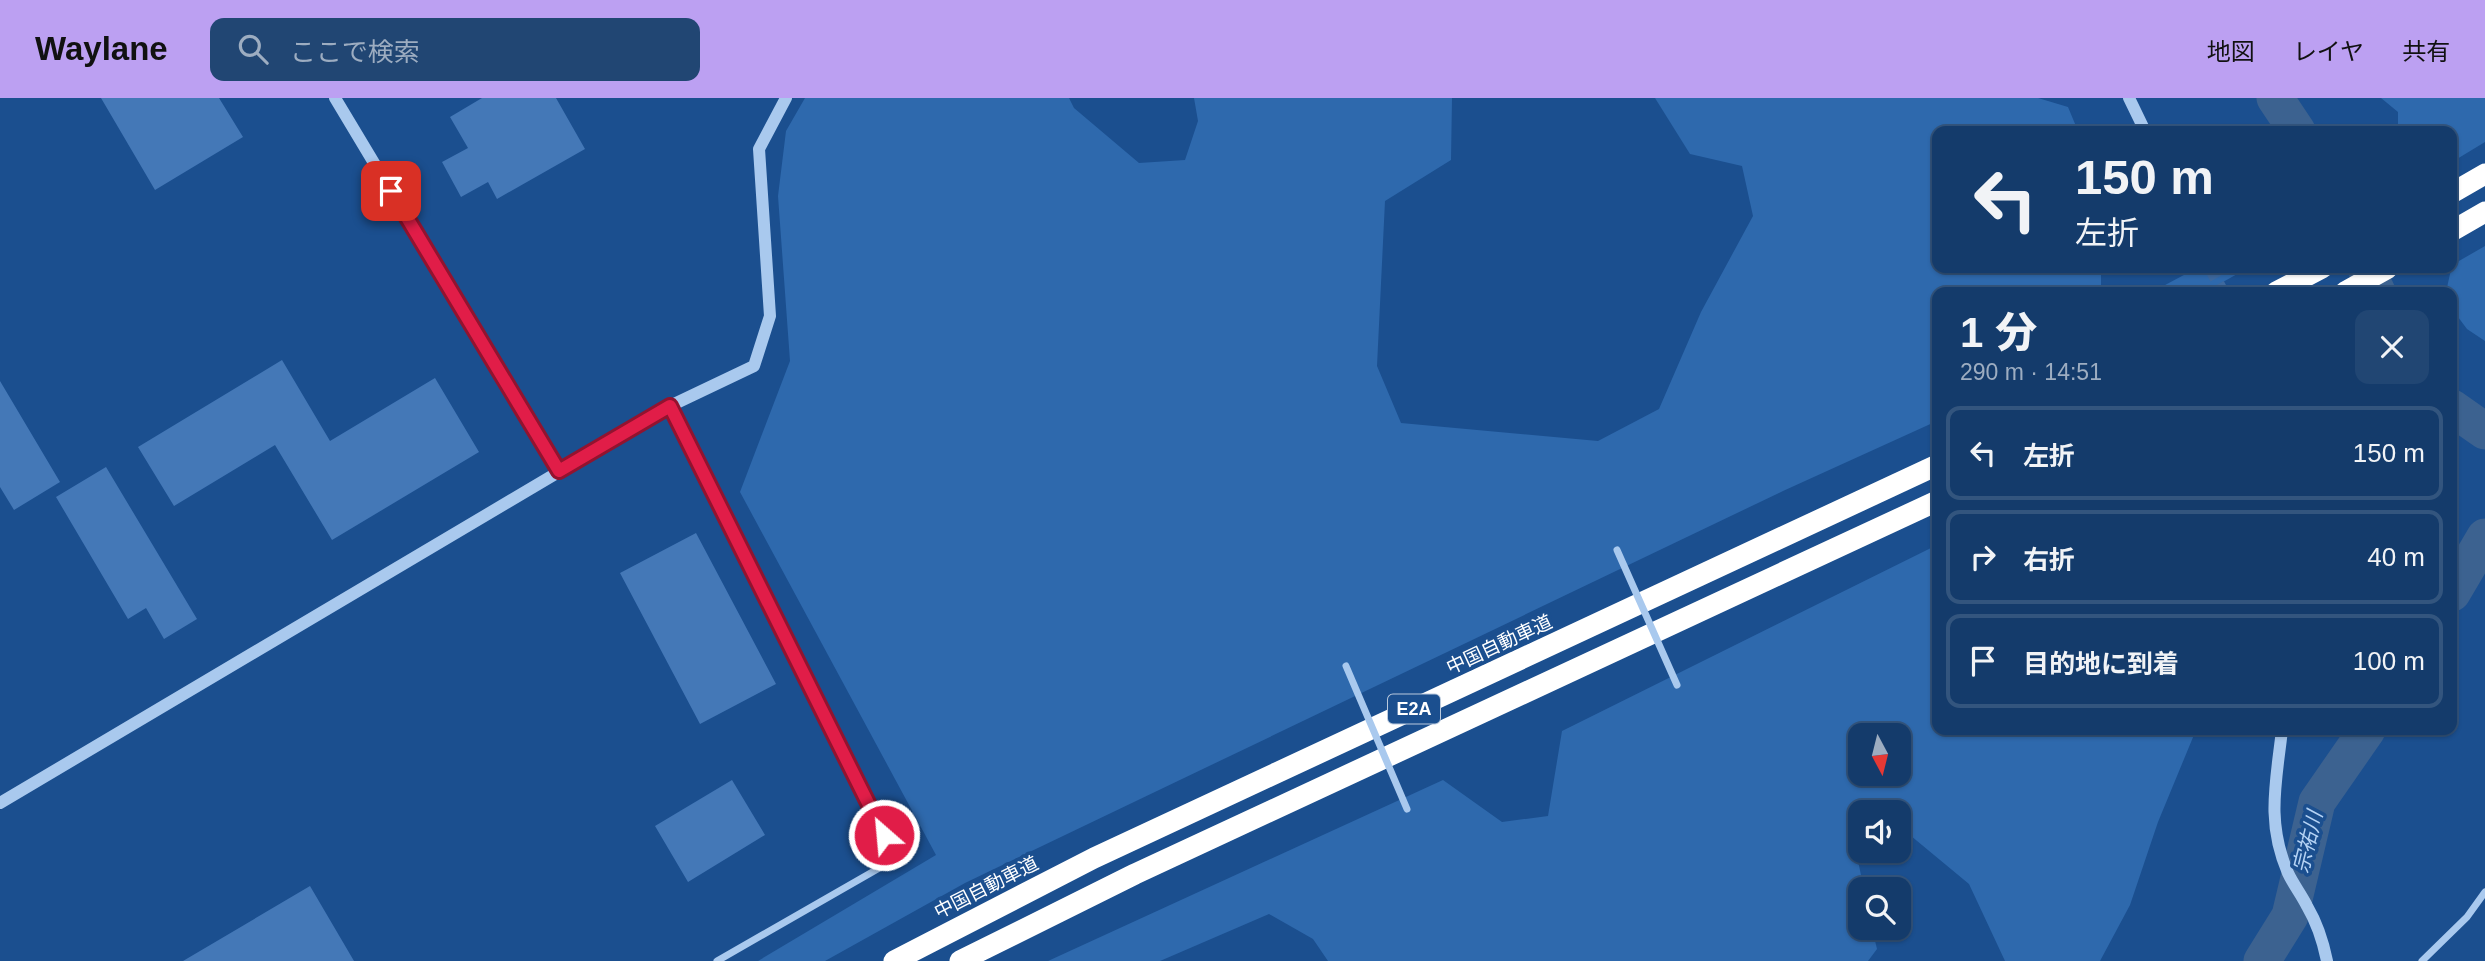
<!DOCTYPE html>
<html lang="ja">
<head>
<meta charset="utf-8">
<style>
  body { margin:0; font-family:Arial,"Noto Sans JP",sans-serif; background:#214673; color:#f1f3f6; height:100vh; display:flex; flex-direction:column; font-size:26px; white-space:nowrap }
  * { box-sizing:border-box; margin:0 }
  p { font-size:23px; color:#9dadc1 }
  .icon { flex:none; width:38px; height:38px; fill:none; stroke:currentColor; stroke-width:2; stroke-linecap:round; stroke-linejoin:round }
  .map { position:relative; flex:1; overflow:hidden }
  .sheet { position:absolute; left:1932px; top:189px; width:525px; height:448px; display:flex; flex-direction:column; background:#143b6b; border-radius:14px; box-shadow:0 2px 5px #0004,0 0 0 2px #33557e }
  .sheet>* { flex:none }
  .banner { position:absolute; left:1932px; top:28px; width:525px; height:147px; border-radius:14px; box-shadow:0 2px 5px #0004,0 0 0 2px #33557e; background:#143b6b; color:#f1f3f6; overflow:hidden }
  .needle { width:46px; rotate:173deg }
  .fabs { position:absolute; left:1848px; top:625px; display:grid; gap:14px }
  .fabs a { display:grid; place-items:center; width:63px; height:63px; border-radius:14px; background:#143b6b; box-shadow:0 2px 5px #0004,0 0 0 2px #33557e; font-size:35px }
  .pin { position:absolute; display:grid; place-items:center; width:60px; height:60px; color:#fff; margin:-30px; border-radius:14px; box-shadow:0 4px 10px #0006 }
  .me { position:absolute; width:77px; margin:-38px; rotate:333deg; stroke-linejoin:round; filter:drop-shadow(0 0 5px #0008) }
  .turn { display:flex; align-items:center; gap:24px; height:147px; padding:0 28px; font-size:32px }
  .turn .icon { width:91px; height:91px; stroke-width:2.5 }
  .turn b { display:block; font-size:49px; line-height:60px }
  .round { display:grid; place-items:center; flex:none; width:74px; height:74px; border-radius:14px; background:#214673 }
  .summary { display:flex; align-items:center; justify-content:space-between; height:119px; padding:0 28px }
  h1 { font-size:42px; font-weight:800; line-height:52px }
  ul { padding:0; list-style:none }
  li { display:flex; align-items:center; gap:21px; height:94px; margin:0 14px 10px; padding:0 14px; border:4px solid #33557e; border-radius:14px }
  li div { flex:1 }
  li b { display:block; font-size:26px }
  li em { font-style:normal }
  header { display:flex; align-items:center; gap:42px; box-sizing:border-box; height:98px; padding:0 35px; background:#bca0f2; color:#111 }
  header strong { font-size:33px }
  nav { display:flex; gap:38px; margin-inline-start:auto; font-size:24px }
  .search { width:490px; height:63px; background:#214673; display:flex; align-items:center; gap:18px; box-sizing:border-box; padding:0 24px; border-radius:14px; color:#9dadc1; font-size:26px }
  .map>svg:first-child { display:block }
  .green { fill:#2e69ad; fill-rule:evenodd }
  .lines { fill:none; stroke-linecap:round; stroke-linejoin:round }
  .river { stroke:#3c6290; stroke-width:37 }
  .building { fill:#4478b7 }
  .tertiary-tunnel { stroke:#3d69a0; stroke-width:12; stroke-dasharray:12 6; stroke-linecap:butt }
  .minor { stroke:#a9c9ee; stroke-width:7 }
  .tertiary { stroke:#a9c9ee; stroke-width:12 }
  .motorway { stroke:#fff; stroke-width:21 }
  .minor-bridge { stroke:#a9c9ee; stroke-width:7 }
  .route-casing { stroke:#92132f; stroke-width:18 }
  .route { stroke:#e11d48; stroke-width:12 }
  .labels { text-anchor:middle; stroke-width:7; stroke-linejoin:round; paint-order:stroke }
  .shield { fill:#1b4f8f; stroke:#bbcadd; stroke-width:2 }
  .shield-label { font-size:18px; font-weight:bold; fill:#fff }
  .street-label { font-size:19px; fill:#fff; stroke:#1b4f8f }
  .water-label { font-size:21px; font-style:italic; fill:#b5d3f5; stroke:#1b4f8f }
</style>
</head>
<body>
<header>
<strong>Waylane</strong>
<div class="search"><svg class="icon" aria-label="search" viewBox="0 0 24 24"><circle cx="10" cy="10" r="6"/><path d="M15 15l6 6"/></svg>ここで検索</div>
<nav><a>地図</a><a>レイヤ</a><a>共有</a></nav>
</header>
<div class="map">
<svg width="2485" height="863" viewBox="0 0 2485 863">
  <rect width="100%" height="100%" fill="#1b4f8f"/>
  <path class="green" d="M805,0H1069L1074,10L1139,65L1185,62L1198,23L1194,0H1452L1451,62L1385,103L1377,268L1401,325L1598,343L1659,311L1701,214L1753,118L1742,68L1690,56L1655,0H2038L2068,9L2078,33H1937V170H2101V194H1937V323L1783,393L965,785L825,863H758L936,757L740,394L790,263L778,98L786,33Z
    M2381,0H2485V44L2452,64V33H2398V14Z
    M2485,148V243L2467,231L2452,211V194H2446L2452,167Z
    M2197,170H2248L2205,194H2152Z
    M1937,447V632H2196L2158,724L2130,807L2100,863H2005L1969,786L1899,728V714H1860V742L1855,749L1864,791H1860V830H1872L1877,851L1868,863H1328L1313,841L1269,816L1160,863H1048L1443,682L1502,724L1548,718L1562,633ZM1860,637H1899V676H1860Z"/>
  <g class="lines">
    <path class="river" d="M2275,0L2297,33
      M2366,170L2377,194
      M2452,310L2485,333
      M2452,495L2485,439
      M2262,863L2290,818L2317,704L2367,632"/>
  </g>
  <path class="building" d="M101,0H219L243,39L155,92Z
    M482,0H556L585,51L497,101L488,84L461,99L442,64L468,50L450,19Z
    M282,262L330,343L435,280L479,354L332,442L275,347L174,408L138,349Z
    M0,283L60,384L14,412L0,389Z
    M106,369L197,521L164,541L146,510L128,521L56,399Z
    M696,435L776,586L700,626L620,475Z
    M732,682L765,737L688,784L655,728Z
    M310,788L354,863H183Z"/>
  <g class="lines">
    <path class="tertiary-tunnel" d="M2210,170L2223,194"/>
    <path class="minor" d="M670,308L895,761L717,863
      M2422,863L2467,819L2485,794"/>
    <path class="tertiary" d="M335,0L559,373
      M2129,0L2145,33
      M2282,632C2276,685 2266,724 2288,775C2293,786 2301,796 2307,808C2317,825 2323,843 2327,863
      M0,705L670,308L754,268L770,218L759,51L786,0"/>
    <path class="motorway" d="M2452,95L2485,76
      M2452,133L2485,114
      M2276,194L2322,170
      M2345,194L2388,170
      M894,863L1094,760L1937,367
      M960,863L1135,776L1937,403"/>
    <path class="minor-bridge" d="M1617,452L1677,587
      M1346,568L1407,711"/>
  </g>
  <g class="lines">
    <g class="route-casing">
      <path id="route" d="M391,93L559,373L670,308L884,737"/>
    </g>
    <use href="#route" class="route"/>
  </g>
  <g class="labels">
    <rect class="shield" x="1388" y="596.5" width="52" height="29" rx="5"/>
    <g class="shield-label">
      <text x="1414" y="617">E2A</text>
    </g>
    <g class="street-label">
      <text transform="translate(1499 546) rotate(-25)" y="7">中国自動車道</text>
      <text transform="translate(986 789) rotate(-27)" y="7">中国自動車道</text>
    </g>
    <g class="water-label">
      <text transform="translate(2308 744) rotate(-76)" y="7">宗祐川</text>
    </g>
  </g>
</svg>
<div class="fabs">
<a><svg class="needle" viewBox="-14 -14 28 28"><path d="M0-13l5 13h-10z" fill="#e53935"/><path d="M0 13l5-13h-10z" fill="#9dadc1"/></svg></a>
<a><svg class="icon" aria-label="sound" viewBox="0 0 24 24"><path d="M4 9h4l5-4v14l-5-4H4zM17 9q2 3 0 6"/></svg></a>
<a><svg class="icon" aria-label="search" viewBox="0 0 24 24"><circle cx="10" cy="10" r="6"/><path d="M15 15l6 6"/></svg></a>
</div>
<div class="pin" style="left:391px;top:93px;background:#d93025"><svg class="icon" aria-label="arrive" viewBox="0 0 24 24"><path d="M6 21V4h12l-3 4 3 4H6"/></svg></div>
<svg class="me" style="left:884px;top:737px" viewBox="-20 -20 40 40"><circle r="17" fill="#e11d48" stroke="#fff" stroke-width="3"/><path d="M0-11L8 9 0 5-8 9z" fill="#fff"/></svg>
<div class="banner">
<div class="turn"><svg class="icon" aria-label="left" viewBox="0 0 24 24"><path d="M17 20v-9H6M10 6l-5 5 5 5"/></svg><div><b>150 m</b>左折</div></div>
</div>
<section class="sheet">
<div class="summary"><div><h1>1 分</h1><p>290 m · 14:51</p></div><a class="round"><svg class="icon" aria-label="close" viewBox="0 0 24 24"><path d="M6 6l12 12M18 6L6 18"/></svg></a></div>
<ul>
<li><svg class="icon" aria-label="left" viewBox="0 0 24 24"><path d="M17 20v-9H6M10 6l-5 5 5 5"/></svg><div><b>左折</b></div><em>150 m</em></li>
<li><svg class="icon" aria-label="right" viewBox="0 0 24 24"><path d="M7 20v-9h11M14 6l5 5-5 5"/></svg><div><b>右折</b></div><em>40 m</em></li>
<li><svg class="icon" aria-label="arrive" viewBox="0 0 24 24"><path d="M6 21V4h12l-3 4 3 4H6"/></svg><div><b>目的地に到着</b></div><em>100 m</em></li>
</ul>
</section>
</div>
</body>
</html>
